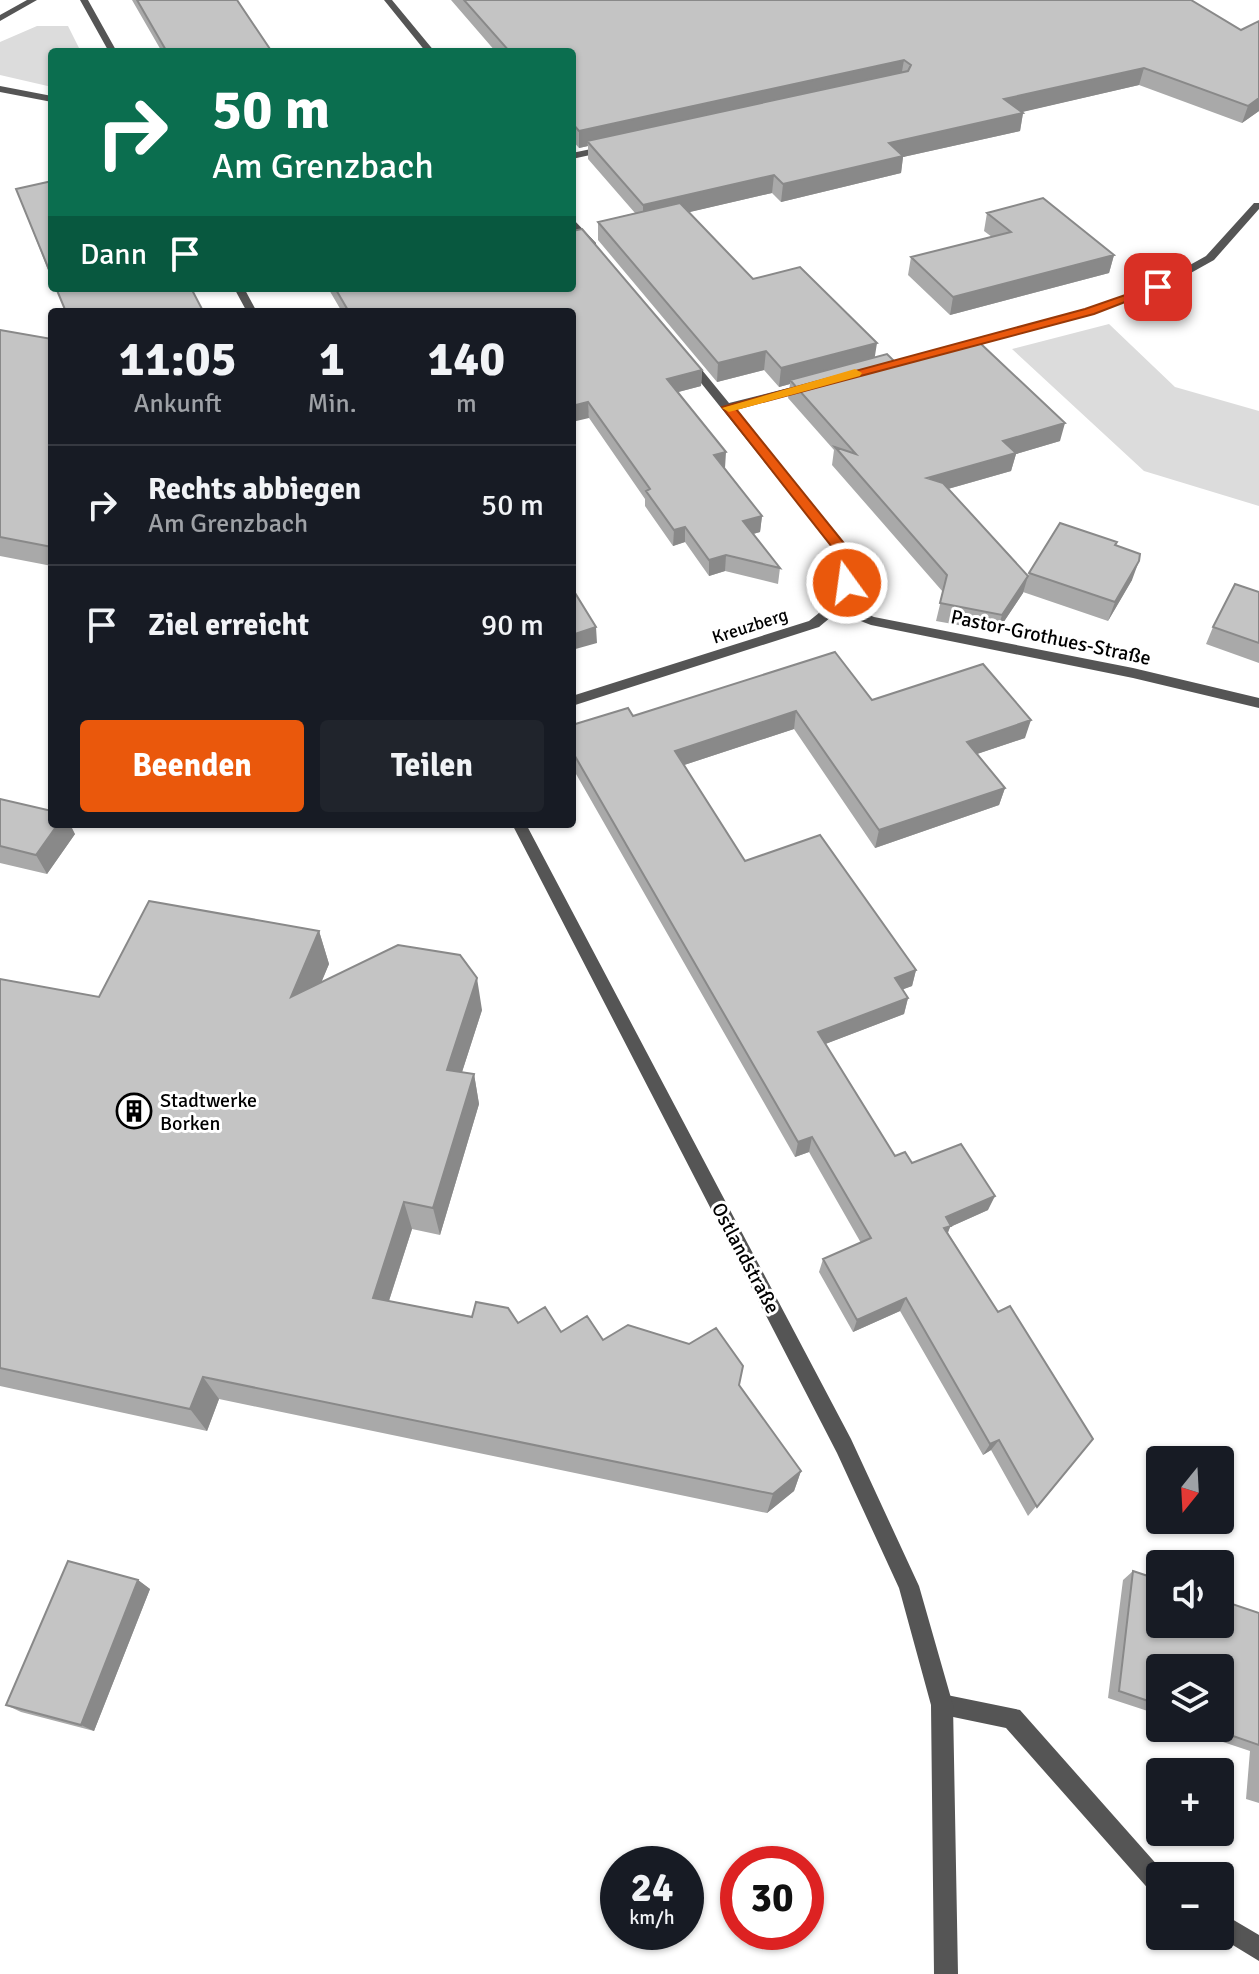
<!DOCTYPE html>
<html lang="de">
<head>
<meta charset="utf-8">
<style>
  body { margin:0; font-family:Signika,sans-serif; background:#20242c; color:#f1f3f6; height:100vh; display:flex; flex-direction:column; font-size:30px; white-space:nowrap }
  * { box-sizing:border-box; margin:0 }
  p { font-size:26px; color:#9ea1a6 }
  .icon { flex:none; width:44px; height:44px; fill:none; stroke:currentColor; stroke-width:2; stroke-linecap:round; stroke-linejoin:round }
  .map { position:relative; flex:1; overflow:hidden }
  .sheet { position:absolute; left:48px; top:308px; width:528px; height:520px; display:flex; flex-direction:column; background:#171b24; border-radius:8px; box-shadow:0 2px 6px #0004 }
  .sheet>* { flex:none }
  .banner { position:absolute; left:48px; top:48px; width:528px; height:244px; border-radius:8px; box-shadow:0 2px 6px #0004; background:#0b6e4f; color:#fff; overflow:hidden }
  .needle { width:52px; rotate:198deg }
  .fabs { position:absolute; left:1146px; top:1446px; display:grid; gap:16px }
  .fabs a { display:grid; place-items:center; width:88px; height:88px; border-radius:8px; background:#171b24; box-shadow:0 2px 6px #0004; font-size:40px }
  .speed { position:absolute; left:600px; top:1846px; display:flex; gap:16px; font-size:40px; font-weight:700; text-align:center }
  .speed>* { display:grid; place-content:center; width:104px; height:104px; border-radius:50%; background:#171b24; box-shadow:0 2px 6px #0004; line-height:1 }
  .speed small { font-size:20px; font-weight:400 }
  .speed .limit { border:12px solid #d22; background:#fff; color:#111 }
  .pin { position:absolute; display:grid; place-items:center; width:68px; height:68px; color:#fff; margin:-34px; border-radius:16px; box-shadow:0 4px 12px #0006 }
  .me { position:absolute; width:88px; margin:-44px; rotate:346deg; stroke-linejoin:round; filter:drop-shadow(0 0 6px #0008) }
  .turn { display:flex; align-items:center; gap:28px; height:168px; padding:0 32px; font-size:36px }
  .turn .icon { width:104px; height:104px; stroke-width:2.5 }
  .turn b { display:block; font-size:56px; line-height:68px }
  .then { display:flex; align-items:center; height:76px; padding:0 32px; background:#0003; gap:16px; font-size:30px }
  .eta { display:flex; justify-content:space-evenly; align-items:center; height:136px; text-align:center }
  .eta b { font-size:48px; font-weight:800; line-height:56px }
  .primary-button { display:flex; gap:16px; margin-top:auto; padding:16px 32px }
  .primary-button a { flex:1; height:92px; border-radius:8px; background:#ea580c; color:#fff; font-size:32px; font-weight:800; line-height:92px; text-align:center }
  .primary-button a+a { background:#20242c; color:#f1f3f6 }
  ul { padding:0; list-style:none }
  li { display:flex; align-items:center; gap:24px; height:120px; padding:0 32px; border-top:2px solid #363941 }
  li div { flex:1 }
  li b { display:block; font-size:30px }
  li em { font-style:normal }
  .map>svg:first-child { display:block }
  .green { fill:#dcdcdc }
  .lines { fill:none; stroke-linecap:round; stroke-linejoin:round }
  .lane { fill:#555; fill-rule:evenodd }
  .street { fill:#555; fill-rule:evenodd }
  .wall { fill:#a9a9a9 }
  .shaded-wall { fill:#898989 }
  .building { fill:#c4c4c4; stroke:#898989; stroke-width:2 }
  .route { fill:#ea580c; stroke:#983908; stroke-width:2 }
  .slow { fill:#f59e0b }
  .labels { text-anchor:middle; stroke-width:6; stroke-linejoin:round; paint-order:stroke }
  .far-street-label { font-size:18px; fill:#000; stroke:#fff }
  .street-label { font-size:20px; fill:#000; stroke:#fff }
  .poi-label { font-size:20px; fill:#000; stroke:#fff; text-anchor:start }
</style>
</head>
<body>
<div class="map">
<svg width="1259" height="1974" viewBox="0 0 1259 1974">
  <rect width="100%" height="100%" fill="#fff"/>
  <path class="green" d="M37,26H68L81,52H52V87L0,75V42Z
    M1109,324L1175,387L1259,411V506L1144,471L1012,349Z"/>
  <g class="lines">
    <path class="lane" d="M610,145L615,148L613,150L572,159V153Z
      M942,1694L1020,1710L1167,1876H1160V1897L1152,1893L1006,1728L934,1713L931,1705L934,1697Z
      M1220,1912L1259,1935V1961L1218,1936H1220Z"/>
    <path class="street" d="M27,0H37L0,21V15Z
      M80,0H88L117,52H109Z
      M384,0H392L435,52H426Z
      M0,86L52,96V102L0,92Z
      M1254,203H1259V209L1214,260L1162,289L1094,313L876,371L870,368L1086,309L1154,285L1206,256Z
      M572,218L596,243V247H588L572,227Z
      M234,288H244L257,312H247Z
      M685,359H693L729,403L808,383L814,386L734,409L852,555L851,587L843,604L874,617L1133,668L1259,698V708L1133,678L871,625L837,612L819,627L572,706V696L809,621C836,600 841,589 840,556L685,363Z
      M512,824H526L851,1439L919,1586L953,1705L958,1974H934L931,1705L899,1588L837,1453Z"/>
  </g>
  <path class="wall" d="M132,0H237L272,52H162Z
    M451,0H1191L1241,30L1259,21V111L1242,123L1139,85L1021,112L1023,113L1020,131L903,157L901,173L781,202L772,193L689,212L753,279L875,358L898,365L1060,441L1016,454L1011,471L948,489L1028,576L1023,593L997,632L936,621L943,592L832,465L834,450L788,398L790,384L779,387L764,370L717,382L598,240V222L635,213L588,159V146L579,148L572,140V52H496Z
    M52,181V280L16,189Z
    M987,213L1114,255L1109,273L950,315L908,275L911,257L992,237L984,231Z
    M328,288H572L702,370L701,386L678,392L724,468L762,516L760,532L753,534L780,568L778,584L725,571L709,576L685,542L673,546L645,506V499L589,418L572,312H342Z
    M0,330L52,339V566L0,556Z
    M1115,546L1132,580L1108,621L1023,592L1029,573Z
    M1259,592V663L1206,644L1213,627Z
    M872,700L1025,738L977,754L1005,788L999,805L875,848L794,729L684,765L745,861L916,970L912,986L903,989L908,998L904,1014L825,1044L895,1156L912,1163L988,1210L950,1227L948,1233L998,1312L1093,1439L1028,1516L991,1450L983,1455L900,1311L853,1332L819,1272L823,1259L861,1243L809,1152L795,1157L572,767V725L633,716Z
    M0,799L75,834L47,874L0,863Z
    M319,931L329,964L321,982L482,1010L462,1072L474,1074L479,1104L440,1235L412,1229L389,1301L603,1340L739,1385L801,1471L794,1491L767,1513L219,1399L207,1431L0,1386V979L99,997Z
    M1133,1571L1259,1613V1803L1246,1799L1250,1751L1181,1728H1220L1160,1668V1715L1108,1698L1123,1580Z
    M138,1580L150,1589L94,1731L21,1712L6,1705Z"/>
  <path class="shaded-wall" d="M904,60L901,77L587,141L588,146L579,148V131Z
    M1144,68L1139,85L1001,117L1004,99Z
    M1259,98V111L1242,123L1248,106Z
    M1023,113L1020,131L903,157L901,173L781,202L783,184L889,143Z
    M774,175L772,193L643,223V205Z
    M1114,255L1109,273L950,315L953,297Z
    M877,343L874,362L790,380V384L779,387L781,368Z
    M766,351L764,370L717,382L718,363Z
    M702,370L701,386L667,395V379Z
    M588,402L589,418L572,422V406Z
    M1065,423L1060,441L1016,454L1011,471L923,496L927,478L1003,441Z
    M726,452L725,468L713,471L714,455Z
    M762,516L760,532L742,537L743,521Z
    M685,527V542L673,546L674,530Z
    M726,555L725,571L709,576V560Z
    M1139,561L1132,580L1108,621L1115,602Z
    M1028,576L1023,593L997,632L1002,615Z
    M596,627L597,643L572,650V635Z
    M796,711L794,729L675,768V751Z
    M1031,720L1025,738L962,759L967,742Z
    M1005,788L999,805L875,848L879,830Z
    M58,824H70L75,834L47,874L36,855Z
    M319,931L329,964L302,1029L291,997Z
    M916,970L912,986L891,994L895,978Z
    M477,978L482,1010L453,1100L447,1070Z
    M908,998L904,1014L815,1048L818,1032Z
    M474,1074L479,1104L440,1235L433,1208Z
    M812,1137L809,1152L795,1157L798,1142Z
    M995,1196L988,1210L950,1227L945,1239L939,1242L946,1217Z
    M404,1202L412,1229L382,1322L373,1298Z
    M906,1298L900,1311L853,1332L857,1320Z
    M203,1377L219,1399L207,1431L190,1409Z
    M999,1440L991,1450L983,1455L990,1444Z
    M801,1471L794,1491L767,1513L773,1494Z
    M138,1580L150,1589L94,1731L81,1725Z"/>
  <path class="building" d="M137,0H237L272,52H167Z
    M464,0H1191L1241,30L1259,21V98L1248,106L1144,68L1004,99L1023,113L889,143L903,156L783,184L774,175L643,205L587,141L908,71L911,65L904,60L579,131L572,123V52H510Z
    M297,49L299,52H283Z
    M52,181V277L16,189Z
    M1043,198L1114,255L953,297L911,257L1011,232L987,213Z
    M680,203L753,279L800,267L877,343L781,368L766,351L718,363L598,222Z
    M582,229L702,370L667,379L726,452L714,455L762,516L743,521L780,568L726,555L709,560L685,527L674,530L646,491L650,489L588,402L572,406V312H349L335,288H572V231Z
    M56,288H191L203,311L198,312H66Z
    M0,330L52,339V547L0,537Z
    M980,343L1065,423L1003,441L1016,453L927,478L943,483L1028,576L1002,615L940,603L947,575L835,447L856,454L790,380L887,354L898,365Z
    M1060,523L1117,542L1115,545L1140,554L1139,561L1115,602L1029,573Z
    M1235,584L1259,592V643L1213,627Z
    M572,588L596,627L572,635Z
    M835,652L872,700L983,664L1031,720L967,742L1005,788L879,830L796,711L675,751L745,861L820,835L916,970L895,978L908,998L818,1032L895,1156L905,1152L912,1163L961,1144L995,1196L946,1217L951,1226L944,1228L998,1312L1010,1306L1093,1439L1037,1507L999,1440L990,1444L906,1298L857,1320L823,1259L871,1238L812,1137L798,1142L572,751V725L628,708L633,716Z
    M0,799L52,811V824H58L36,855L0,846Z
    M149,901L319,931L291,997L398,945L460,955L477,978L447,1070L474,1074L433,1208L404,1202L373,1298L472,1317L476,1302L508,1308L518,1323L545,1307L561,1332L587,1316L603,1340L628,1325L689,1344L716,1328L743,1366L739,1385L801,1471L773,1494L203,1377L190,1409L0,1368V979L99,997Z
    M68,1561L138,1580L81,1725L6,1705Z
    M1133,1571L1160,1580V1624H1220V1592L1222,1593L1229,1603L1259,1613V1745L1210,1728H1220V1668H1160V1705L1119,1691Z"/>
  <path class="route" d="M1154,285L1164,287L1094,314L736,409L851,552L853,587H842L839,556L722,407L1085,309Z"/>
  <path class="slow" d="M855,369L862,373L860,376L729,412L722,408Z"/>
  <defs>
    <g id="building-ring" transform="scale(1.8)"><circle r="9.5" fill="#fff" stroke="#000" stroke-width="1.5"/><path d="M-4-6H4V6H1V3H-1V6H-4ZM-2.5-4.3h1.7v1.8h-1.7ZM.8-4.3h1.7v1.8H.8ZM-2.5-1h1.7V.8h-1.7ZM.8-1h1.7V.8H.8Z" fill="#000"/></g>
  </defs>
  <g fill-rule="evenodd">
    <use href="#building-ring" x="134" y="1111"/>
  </g>
  <g class="labels">
    <g class="far-street-label">
      <text transform="translate(750 626) rotate(-18)" y="6">Kreuzberg</text>
    </g>
    <g class="street-label">
      <text transform="translate(1051 637) rotate(12)" y="7">Pastor-Grothues-Straße</text>
      <text transform="translate(746 1258) rotate(62)" y="7">Ostlandstraße</text>
    </g>
    <g class="poi-label">
      <text x="160" y="1107">Stadtwerke<tspan x="160" dy="23">Borken</tspan></text>
    </g>
  </g>
</svg>
<div class="fabs">
<a><svg class="needle" viewBox="-14 -14 28 28"><path d="M0-13l5 13h-10z" fill="#e53935"/><path d="M0 13l5-13h-10z" fill="#9ea1a6"/></svg></a>
<a><svg class="icon" aria-label="sound" viewBox="0 0 24 24"><path d="M4 9h4l5-4v14l-5-4H4zM17 9q2 3 0 6"/></svg></a>
<a><svg class="icon" aria-label="layers" viewBox="0 0 24 24"><path d="M12 4l9 5-9 5-9-5zM3 14l9 5 9-5"/></svg></a>
<a>+</a>
<a>−</a>
</div>
<div class="speed"><div>24<small>km/h</small></div><div class="limit">30</div></div>
<div class="pin" style="left:1158px;top:287px;background:#d93025"><svg class="icon" aria-label="arrive" viewBox="0 0 24 24"><path d="M6 21V4h12l-3 4 3 4H6"/></svg></div>
<svg class="me" style="left:847px;top:583px" viewBox="-20 -20 40 40"><circle r="17" fill="#ea580c" stroke="#fff" stroke-width="3"/><path d="M0-11L8 9 0 5-8 9z" fill="#fff"/></svg>
<div class="banner">
<div class="turn"><svg class="icon" aria-label="right" viewBox="0 0 24 24"><path d="M7 20v-9h11M14 6l5 5-5 5"/></svg><div><b>50 m</b>Am Grenzbach</div></div>
<div class="then">Dann<svg class="icon" aria-label="arrive" viewBox="0 0 24 24"><path d="M6 21V4h12l-3 4 3 4H6"/></svg></div>
</div>
<section class="sheet">
<div class="eta">
<div><b>11:05</b><p>Ankunft</p></div>
<div><b>1</b><p>Min.</p></div>
<div><b>140</b><p>m</p></div>
</div>
<ul>
<li><svg class="icon" aria-label="right" viewBox="0 0 24 24"><path d="M7 20v-9h11M14 6l5 5-5 5"/></svg><div><b>Rechts abbiegen</b><p>Am Grenzbach</p></div><em>50 m</em></li>
<li><svg class="icon" aria-label="arrive" viewBox="0 0 24 24"><path d="M6 21V4h12l-3 4 3 4H6"/></svg><div><b>Ziel erreicht</b></div><em>90 m</em></li>
</ul>
<div class="primary-button"><a>Beenden</a><a>Teilen</a></div>
</section>
</div>
</body>
</html>
